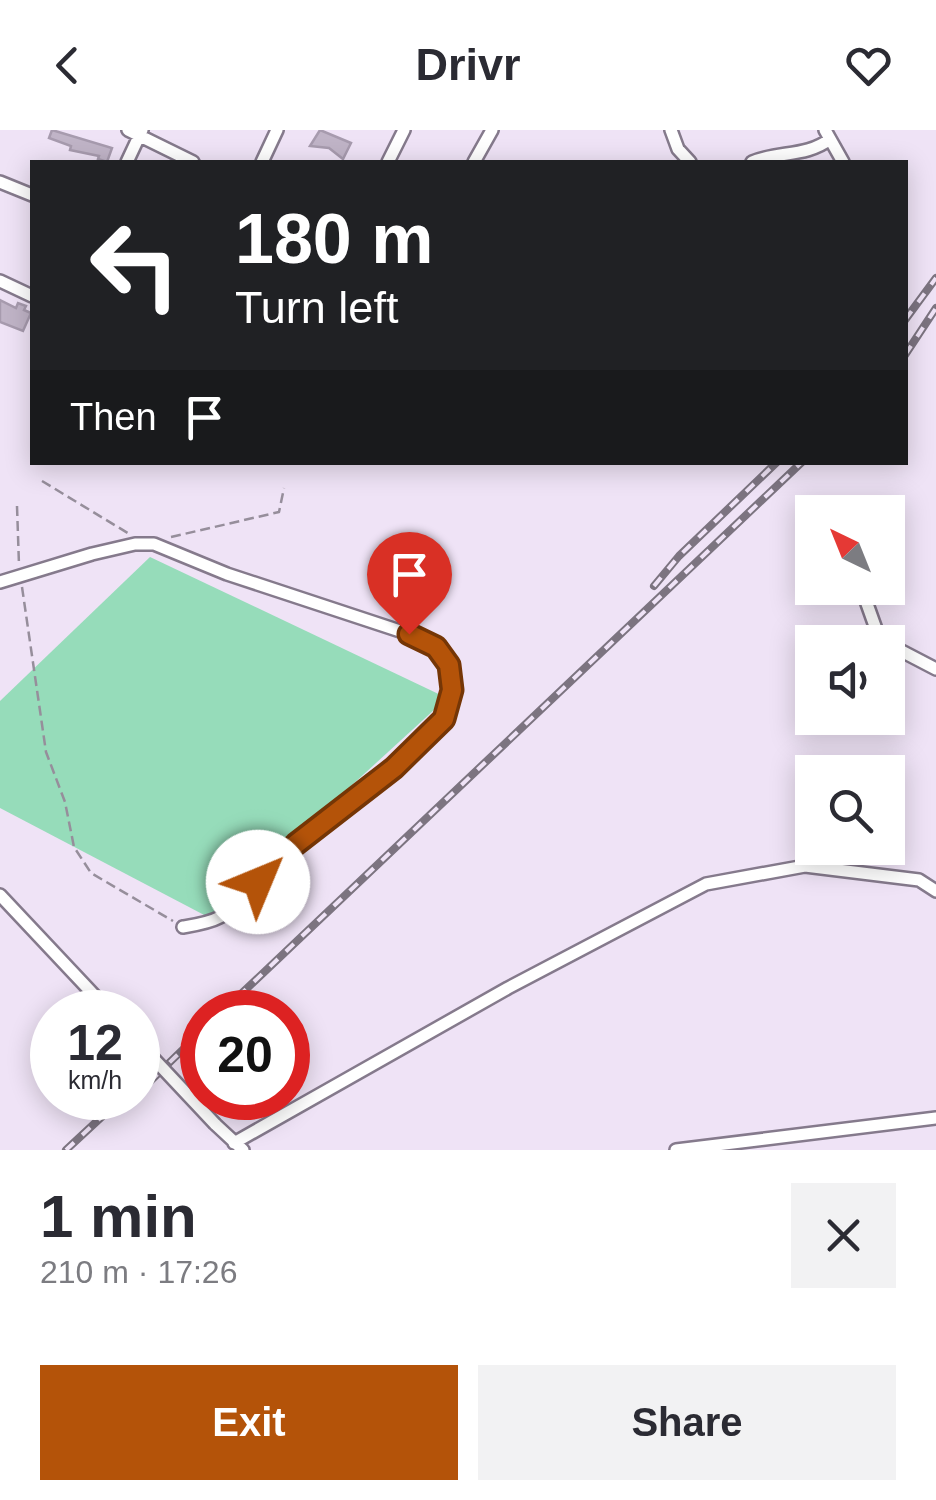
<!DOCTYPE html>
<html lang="en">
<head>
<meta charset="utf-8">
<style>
  body { margin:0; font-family:Helvetica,sans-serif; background:#f2f2f3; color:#2b2b33; height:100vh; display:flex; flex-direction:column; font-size:38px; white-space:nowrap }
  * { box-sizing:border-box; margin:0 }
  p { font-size:32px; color:#7c7c81 }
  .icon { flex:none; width:55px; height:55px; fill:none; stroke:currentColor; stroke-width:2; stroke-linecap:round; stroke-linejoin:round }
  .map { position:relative; height:1020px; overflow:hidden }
  .side { display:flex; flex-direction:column; background:#fff; flex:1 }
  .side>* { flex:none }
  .top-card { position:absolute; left:30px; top:30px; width:878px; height:305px; border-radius:0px; box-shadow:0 5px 25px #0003; background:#202124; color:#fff; overflow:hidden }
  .needle { width:65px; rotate:317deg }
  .tools { position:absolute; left:795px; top:365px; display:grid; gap:20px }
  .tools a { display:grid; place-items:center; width:110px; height:110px; border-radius:0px; background:#fff; box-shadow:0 5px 25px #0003; font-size:50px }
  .speed { position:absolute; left:30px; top:860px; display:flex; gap:20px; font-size:50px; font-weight:700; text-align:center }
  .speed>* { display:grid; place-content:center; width:130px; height:130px; border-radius:50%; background:#fff; box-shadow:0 5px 25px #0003; line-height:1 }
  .speed small { font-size:25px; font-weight:400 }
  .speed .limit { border:15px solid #d22; background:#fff; color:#111 }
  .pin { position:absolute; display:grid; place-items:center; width:85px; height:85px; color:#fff; margin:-102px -42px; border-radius:50% 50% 50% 0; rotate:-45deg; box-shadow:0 0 10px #0007 }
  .pin .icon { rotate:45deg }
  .me { position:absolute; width:110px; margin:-55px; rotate:45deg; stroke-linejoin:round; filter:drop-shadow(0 0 8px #0008) }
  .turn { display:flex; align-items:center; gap:35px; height:210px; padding:0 40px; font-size:45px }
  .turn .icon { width:130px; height:130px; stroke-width:2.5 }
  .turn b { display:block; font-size:70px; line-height:85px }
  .then { display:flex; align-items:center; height:95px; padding:0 40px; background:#0003; gap:20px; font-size:38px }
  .round { display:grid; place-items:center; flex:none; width:105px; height:105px; border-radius:0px; background:#f2f2f3 }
  .overview { display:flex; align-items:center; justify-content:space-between; height:170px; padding:0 40px }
  h1 { font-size:60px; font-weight:700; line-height:75px }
  .cta { display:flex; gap:20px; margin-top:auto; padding:20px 40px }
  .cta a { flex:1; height:115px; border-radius:0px; background:#b45309; color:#fff; font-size:40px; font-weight:700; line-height:115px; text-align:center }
  .cta a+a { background:#f2f2f3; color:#2b2b33 }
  header { display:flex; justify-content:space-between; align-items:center; height:130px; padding:0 40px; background:#fff; font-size:45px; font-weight:700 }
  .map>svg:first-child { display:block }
  .green { fill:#96dcba }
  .building { fill:#c0b4c7; stroke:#a79bae; stroke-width:2.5 }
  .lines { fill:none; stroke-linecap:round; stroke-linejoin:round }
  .minor-casing { stroke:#857a8c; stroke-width:16 }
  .path { stroke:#968e9b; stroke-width:2.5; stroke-dasharray:10 5; stroke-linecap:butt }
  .minor { stroke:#fff; stroke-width:11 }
  .rail-casing { stroke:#7c7480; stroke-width:8 }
  .rail { stroke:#efe3f6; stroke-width:4; stroke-dasharray:11; stroke-linecap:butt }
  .minor-bridge-casing { stroke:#857a8c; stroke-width:16; stroke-linecap:butt }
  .minor-bridge { stroke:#fff; stroke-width:11 }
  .route-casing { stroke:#753606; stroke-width:25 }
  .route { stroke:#b45309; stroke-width:18 }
</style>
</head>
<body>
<header><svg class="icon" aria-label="back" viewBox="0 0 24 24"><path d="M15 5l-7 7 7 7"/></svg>Drivr<svg class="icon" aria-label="heart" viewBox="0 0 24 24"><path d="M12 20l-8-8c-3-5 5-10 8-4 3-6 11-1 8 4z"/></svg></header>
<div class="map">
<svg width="936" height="1020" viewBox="0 0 936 1020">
  <rect width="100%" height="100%" fill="#efe3f6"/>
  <path class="green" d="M150,427L447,568L208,787L0,678V571Z"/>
  <path class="building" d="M52,0L112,18L107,32L98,29L99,26L70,20L71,16L49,8Z
    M320,0L351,13L343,29L329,18L310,16Z
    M0,170L16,178L18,173L26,176L24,180L31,183L23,201L0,192Z"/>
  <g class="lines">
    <g class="minor-casing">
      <path id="minor" d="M128,0L193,32
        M671,0L678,19L690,32
        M825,0L843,32
        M127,32L142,0
        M262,32L277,0
        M388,32L404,0
        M474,32L492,0
        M752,32C778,21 807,27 830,9
        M0,52L32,65
        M0,151L32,166
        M0,452L92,424L135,414H154L227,444L409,504C533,557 365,660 316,699C300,711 285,725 270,740C255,755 239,777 220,787C209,793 195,795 183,797
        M866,471L876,499L886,512
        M888,514L936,539
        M0,765L110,882
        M215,994L243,1020
        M234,1013L508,858L706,754L805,736L919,750L936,761
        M676,1020L936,988"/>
    </g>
    <path class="path" d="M42,351L131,405
      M17,376L19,435
      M171,407L279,382L284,358
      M22,457L46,622L65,672L74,717L91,743L173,791"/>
    <use href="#minor" class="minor"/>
    <g class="rail-casing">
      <path id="rail" d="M905,190L936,148
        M905,225L936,178
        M654,456L679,426L777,332
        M222,882L802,332
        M138,963L202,901
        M66,1020L122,968"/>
    </g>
    <use href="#rail" class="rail"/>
    <g class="minor-bridge-casing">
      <path id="minor-bridge" d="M138,912L215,994"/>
    </g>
    <use href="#minor-bridge" class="minor-bridge"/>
  </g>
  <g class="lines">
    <g class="route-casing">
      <path id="route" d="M258,752L296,714L394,638L444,589L452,560L449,535L436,517L409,504"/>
    </g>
    <use href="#route" class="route"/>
  </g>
</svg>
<div class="tools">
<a><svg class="needle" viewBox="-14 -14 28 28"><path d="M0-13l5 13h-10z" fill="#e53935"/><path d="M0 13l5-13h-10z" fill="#7c7c81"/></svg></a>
<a><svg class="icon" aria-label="sound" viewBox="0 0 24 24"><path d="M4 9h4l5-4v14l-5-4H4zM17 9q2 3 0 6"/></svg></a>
<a><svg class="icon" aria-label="search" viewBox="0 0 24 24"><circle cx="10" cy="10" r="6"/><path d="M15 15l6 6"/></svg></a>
</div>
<div class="speed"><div>12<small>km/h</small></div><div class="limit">20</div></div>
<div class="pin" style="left:409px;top:504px;background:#d93025"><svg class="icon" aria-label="arrive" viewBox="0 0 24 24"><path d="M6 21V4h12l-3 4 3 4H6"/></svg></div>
<svg class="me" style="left:258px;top:752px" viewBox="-20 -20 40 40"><circle r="19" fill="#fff"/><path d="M0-13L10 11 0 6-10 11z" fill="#b45309"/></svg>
<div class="top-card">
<div class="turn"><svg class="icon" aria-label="left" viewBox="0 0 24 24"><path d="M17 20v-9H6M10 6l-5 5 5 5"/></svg><div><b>180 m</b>Turn left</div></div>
<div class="then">Then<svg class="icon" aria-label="arrive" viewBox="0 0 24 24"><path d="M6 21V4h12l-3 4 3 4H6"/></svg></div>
</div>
</div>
<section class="side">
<div class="overview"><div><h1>1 min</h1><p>210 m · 17:26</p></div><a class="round"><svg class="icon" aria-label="close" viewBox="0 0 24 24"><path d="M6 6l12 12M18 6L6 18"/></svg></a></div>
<div class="cta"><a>Exit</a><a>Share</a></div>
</section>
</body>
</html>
